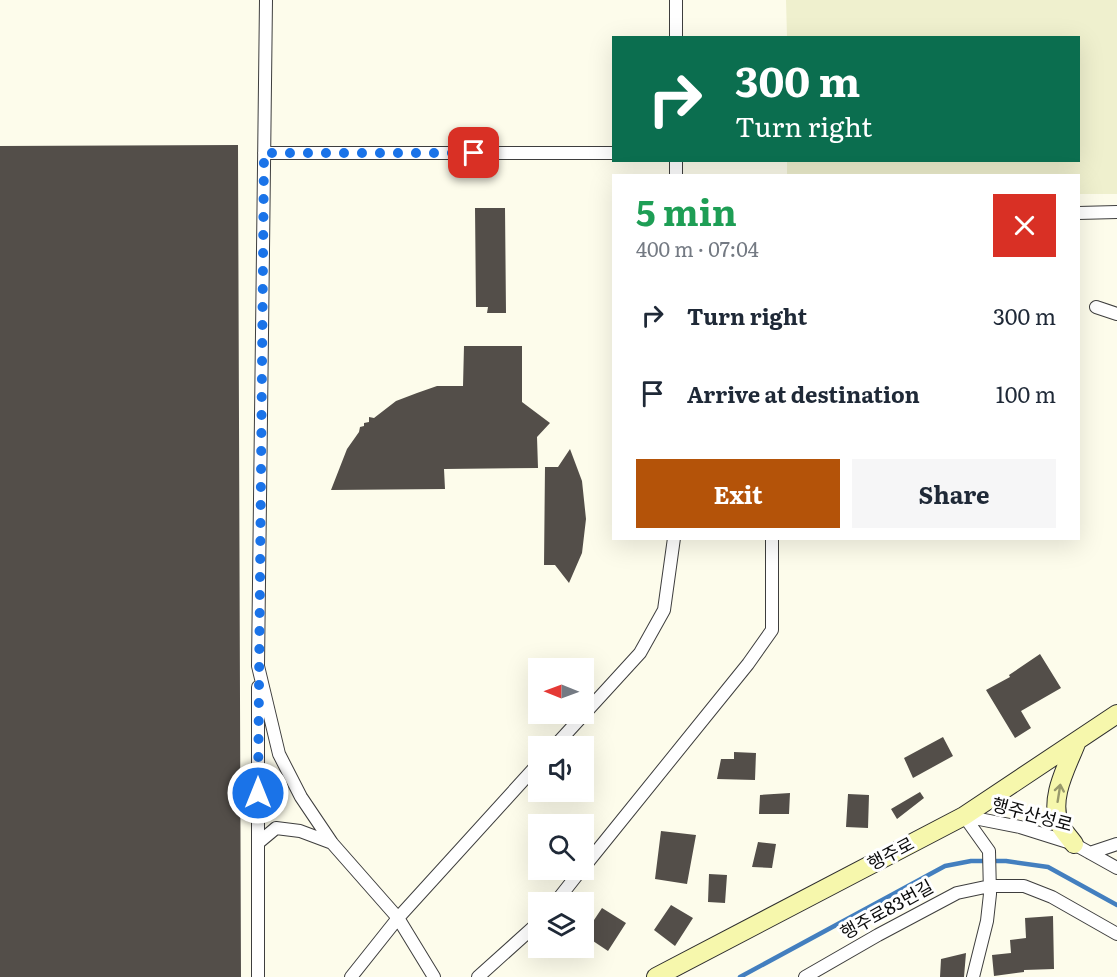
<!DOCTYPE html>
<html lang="en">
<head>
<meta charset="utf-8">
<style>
  body { margin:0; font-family:Literata,"Noto Sans KR",serif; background:#f6f6f7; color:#1f2937; height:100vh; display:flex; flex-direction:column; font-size:22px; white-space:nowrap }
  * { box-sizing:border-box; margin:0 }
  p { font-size:20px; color:#747a83 }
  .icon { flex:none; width:33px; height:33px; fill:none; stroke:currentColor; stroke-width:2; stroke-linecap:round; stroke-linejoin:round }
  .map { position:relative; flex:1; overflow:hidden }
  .panel { position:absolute; left:612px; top:174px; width:468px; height:366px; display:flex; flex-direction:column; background:#fff; border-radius:0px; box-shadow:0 6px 24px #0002 }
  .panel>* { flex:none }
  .top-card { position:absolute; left:612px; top:36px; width:468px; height:126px; border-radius:0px; box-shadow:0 6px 24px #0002; background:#0b6e4f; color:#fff; overflow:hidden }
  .needle { width:39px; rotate:271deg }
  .tools { position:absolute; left:528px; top:658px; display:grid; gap:12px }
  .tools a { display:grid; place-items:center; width:66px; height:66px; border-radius:0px; background:#fff; box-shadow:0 6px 24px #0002; font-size:30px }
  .pin { position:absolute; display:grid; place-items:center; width:51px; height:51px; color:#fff; margin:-26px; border-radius:12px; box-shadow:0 3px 9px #0006 }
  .me { position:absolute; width:66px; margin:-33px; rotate:0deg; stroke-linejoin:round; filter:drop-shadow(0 0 4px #0008) }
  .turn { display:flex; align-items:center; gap:21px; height:126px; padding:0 24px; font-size:27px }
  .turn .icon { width:78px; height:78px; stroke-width:2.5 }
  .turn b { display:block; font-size:42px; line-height:51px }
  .round { display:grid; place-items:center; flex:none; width:63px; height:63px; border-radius:0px; background:#f6f6f7 }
  .summary { display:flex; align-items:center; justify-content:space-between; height:102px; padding:0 24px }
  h1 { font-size:36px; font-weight:700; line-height:45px; color:#1e9e55 }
  .button { display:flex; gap:12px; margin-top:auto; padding:12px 24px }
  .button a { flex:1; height:69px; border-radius:0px; background:#b45309; color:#fff; font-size:24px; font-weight:700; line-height:69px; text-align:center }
  .button a+a { background:#f6f6f7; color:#1f2937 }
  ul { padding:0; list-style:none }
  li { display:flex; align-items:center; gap:18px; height:78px; padding:0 24px }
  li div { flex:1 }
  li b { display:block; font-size:22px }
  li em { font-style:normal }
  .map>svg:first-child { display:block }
  .farmland { fill:#eff0ce }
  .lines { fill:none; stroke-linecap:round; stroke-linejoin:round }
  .stream { stroke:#437fbf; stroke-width:4.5 }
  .building { fill:#534e49 }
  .minor-casing { stroke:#3e3e3e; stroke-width:14 }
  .secondary-casing { stroke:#2d2d2d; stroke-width:20 }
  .minor { stroke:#fff; stroke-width:12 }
  .secondary { stroke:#f6f7ac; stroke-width:18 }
  .oneway { stroke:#98996c }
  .route { stroke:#1a73e8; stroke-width:10; stroke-dasharray:0 18 }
  .labels { text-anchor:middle; stroke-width:6; stroke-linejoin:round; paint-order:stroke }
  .street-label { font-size:18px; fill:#0b0b0b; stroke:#fff }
</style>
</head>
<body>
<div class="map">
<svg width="1117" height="977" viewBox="0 0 1117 977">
  <rect width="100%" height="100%" fill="#fdfceb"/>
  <path class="farmland" d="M786,0H1117V194H1079L1078,176L787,175V161L1078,160V38L787,37Z"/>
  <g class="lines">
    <path class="stream" d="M740,977L945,866L971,861H1006L1048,867L1117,905"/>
  </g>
  <path class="building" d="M238,145L241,977H0V146Z
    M475,208H505L506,313H487L488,307H476Z
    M464,346H522V402L550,423L537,437L538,468L444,469L445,489L331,490L347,449L359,432L360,427L364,426V423L369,422V417L374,418L396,401L417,393L437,386H463Z
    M570,449L582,481L586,519L582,553L569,583L555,565H544L545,467H558Z
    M1040,654L1061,688L1021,711L1031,728L1015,738L986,690L1010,677L1009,675Z
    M943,737L953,756L913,778L904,758Z
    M734,752L756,753L755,780L717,779L721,759H734Z
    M920,792L924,798L897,819L891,809Z
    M790,793L789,814H759L760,795Z
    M848,794L869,795L868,828L846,827Z
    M661,831L696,835L687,884L655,879Z
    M758,842L776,844L772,868L752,867Z
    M709,874L727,875L725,903L708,902Z
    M671,905L693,918L675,946L654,930Z
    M602,908L626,923L608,951L584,935Z
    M1053,916L1054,969L1024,970V972L994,976L992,955L1011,953L1010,940L1026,938L1025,918Z
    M966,953L964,977H940L941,959Z"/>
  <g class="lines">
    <g class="minor-casing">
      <path id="minor" d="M266,0L258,666L279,754L301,797L332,843L398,918L351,977
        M676,0V38
        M264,153H614
        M676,176V160
        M1078,213L1117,212
        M1096,307L1117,314
        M554,747L640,653L664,610L674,538
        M964,816L989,851L990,894L987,921L973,977
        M964,816L1020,827L1074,844L1117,868
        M258,843L276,828L300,831L332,843
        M1090,853L1117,844
        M584,867L748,664L772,630V538
        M555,903L581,870
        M258,977V687
        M434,977L398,918L538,764
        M478,977L538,923
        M805,977L878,935L957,893L990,886H1024L1052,897L1117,934"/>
    </g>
    <g class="secondary-casing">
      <path id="secondary" d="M1074,844C1070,838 1063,831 1060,825C1048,798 1068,765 1077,741
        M656,977L964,816L1117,714"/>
    </g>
    <use href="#minor" class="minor"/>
    <use href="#secondary" class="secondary"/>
  </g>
  <defs><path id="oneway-shaft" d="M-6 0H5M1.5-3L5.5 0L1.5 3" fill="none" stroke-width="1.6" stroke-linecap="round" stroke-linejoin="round" transform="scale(1.5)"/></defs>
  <use class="oneway" href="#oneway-shaft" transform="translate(1059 793) rotate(-81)"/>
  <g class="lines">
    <path class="route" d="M258,793L264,153H474"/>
  </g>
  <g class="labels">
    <g class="street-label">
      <text transform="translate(1032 815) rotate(15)" y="6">행주산성로</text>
      <text transform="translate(891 854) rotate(-28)" y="6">행주로</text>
      <text transform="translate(887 910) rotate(-29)" y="6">행주로83번길</text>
    </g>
  </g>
</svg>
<div class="tools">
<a><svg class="needle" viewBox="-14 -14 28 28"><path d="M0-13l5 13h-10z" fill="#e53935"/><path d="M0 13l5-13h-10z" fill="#747a83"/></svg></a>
<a><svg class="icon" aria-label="sound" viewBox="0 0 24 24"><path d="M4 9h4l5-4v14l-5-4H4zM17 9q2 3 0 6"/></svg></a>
<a><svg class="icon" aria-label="search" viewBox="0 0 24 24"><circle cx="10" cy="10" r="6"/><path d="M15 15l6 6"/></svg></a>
<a><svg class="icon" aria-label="layers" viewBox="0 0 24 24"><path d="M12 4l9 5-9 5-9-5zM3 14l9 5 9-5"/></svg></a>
</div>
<div class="pin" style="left:474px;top:153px;background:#d93025"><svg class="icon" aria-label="arrive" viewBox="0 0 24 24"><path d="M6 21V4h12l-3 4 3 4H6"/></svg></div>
<svg class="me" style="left:258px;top:793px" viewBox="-20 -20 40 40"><circle r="17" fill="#1a73e8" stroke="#fff" stroke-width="3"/><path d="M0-11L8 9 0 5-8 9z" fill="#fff"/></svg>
<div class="top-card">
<div class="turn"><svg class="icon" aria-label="right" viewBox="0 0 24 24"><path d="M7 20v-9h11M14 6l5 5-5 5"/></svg><div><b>300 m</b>Turn right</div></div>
</div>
<section class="panel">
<div class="summary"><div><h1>5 min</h1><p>400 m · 07:04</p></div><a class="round" style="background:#d93025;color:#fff"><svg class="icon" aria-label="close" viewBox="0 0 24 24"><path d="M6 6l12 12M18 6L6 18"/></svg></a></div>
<ul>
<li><svg class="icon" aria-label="right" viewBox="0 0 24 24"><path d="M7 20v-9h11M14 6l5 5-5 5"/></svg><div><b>Turn right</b></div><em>300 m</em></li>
<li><svg class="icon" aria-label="arrive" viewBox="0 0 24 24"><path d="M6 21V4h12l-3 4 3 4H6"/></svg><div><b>Arrive at destination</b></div><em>100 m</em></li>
</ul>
<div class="button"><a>Exit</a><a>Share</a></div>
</section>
</div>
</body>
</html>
